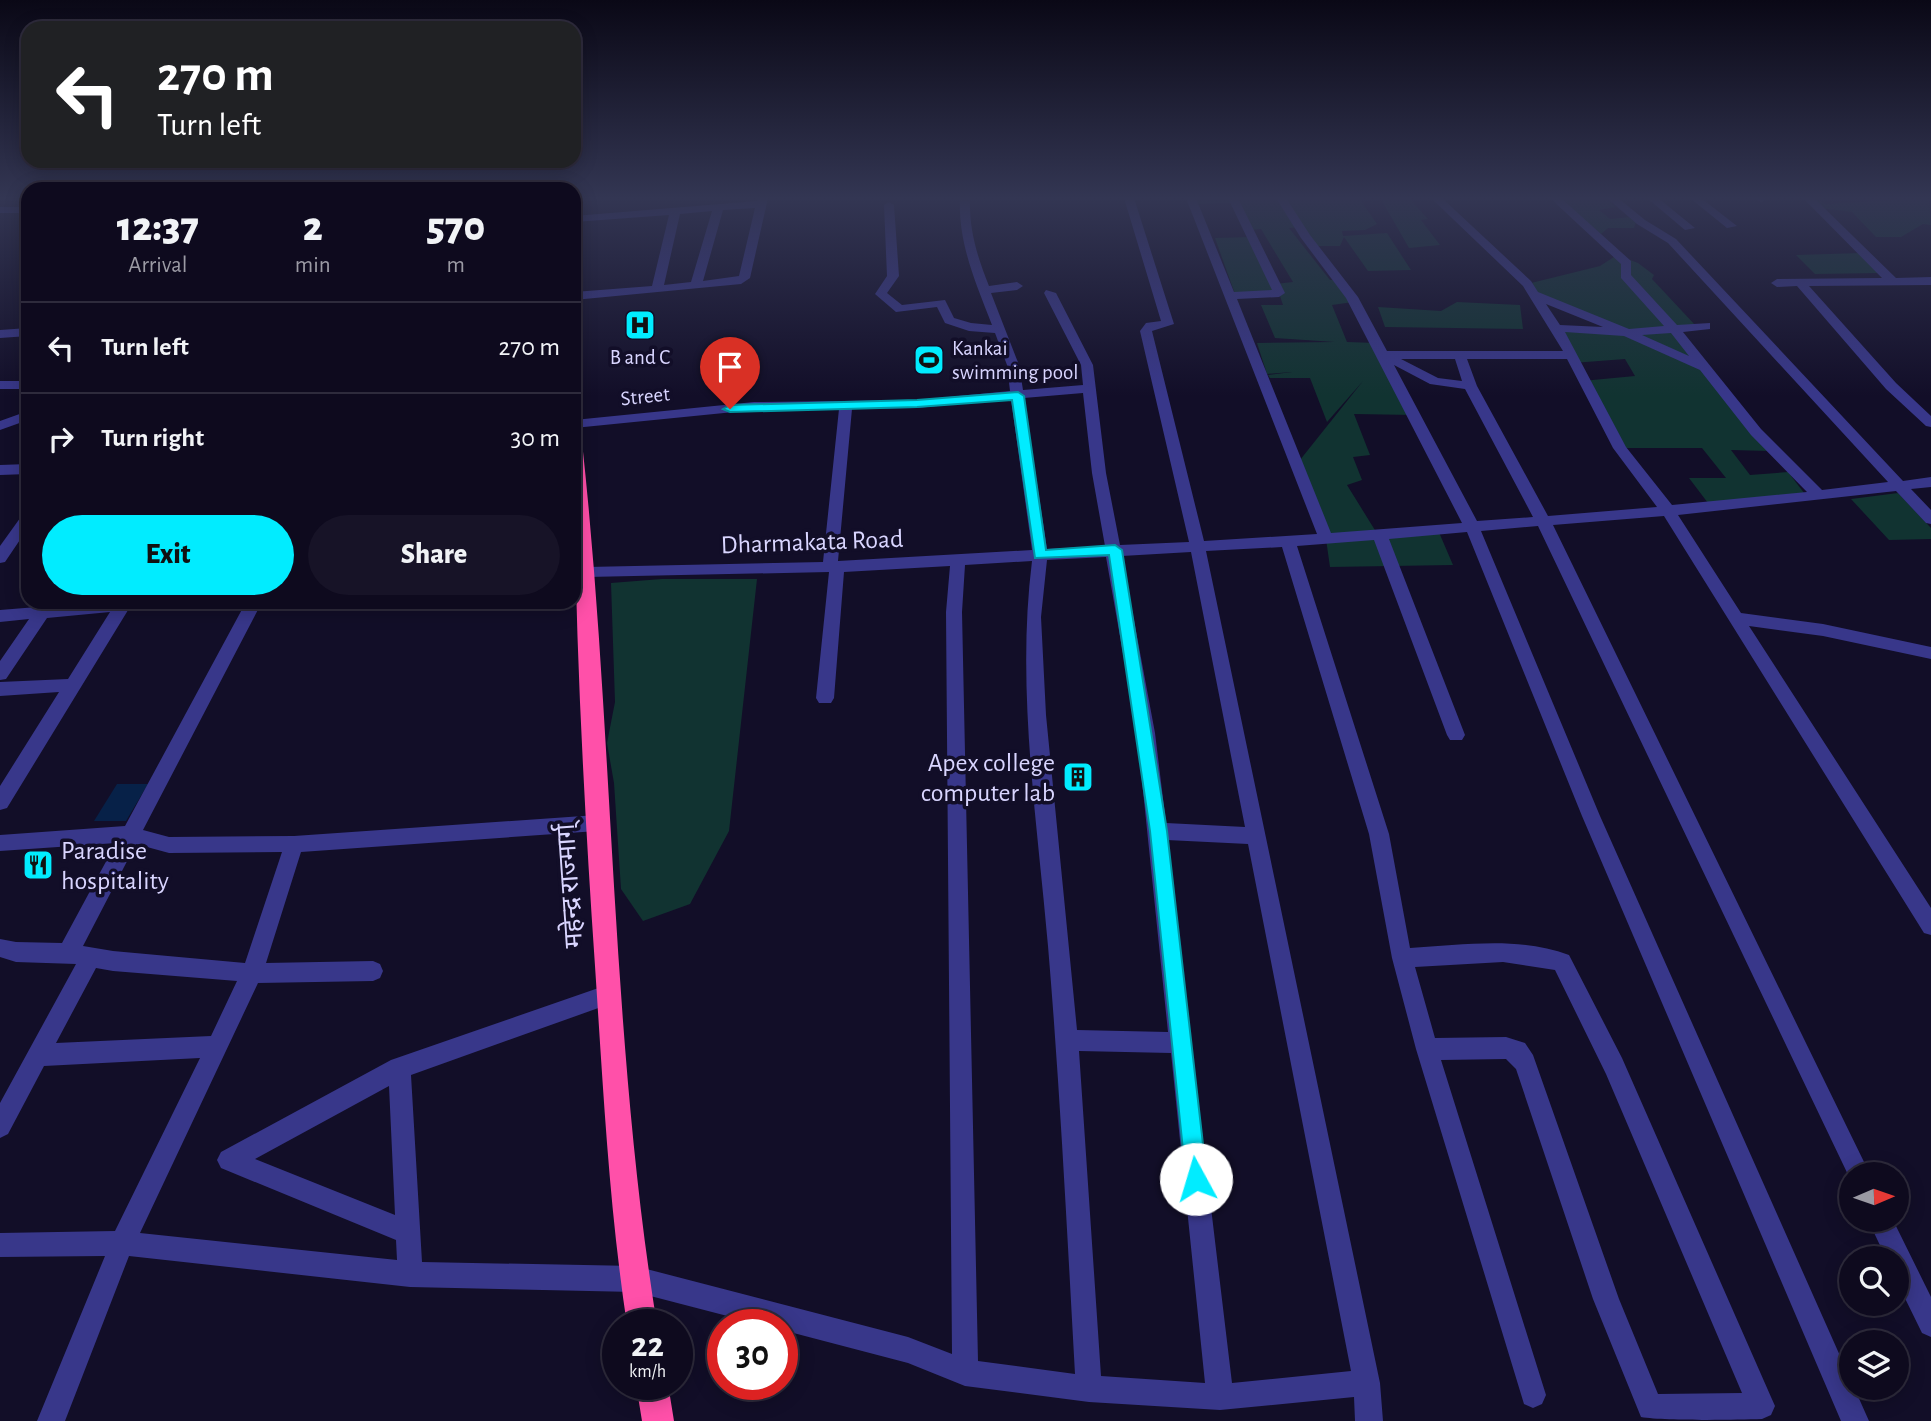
<!DOCTYPE html>
<html lang="en">
<head>
<meta charset="utf-8">
<style>
  body { margin:0; font-family:"Alegreya Sans","Noto Sans Devanagari",sans-serif; background:#171327; color:#f1f3f6; height:100vh; display:flex; flex-direction:column; font-size:26px; white-space:nowrap }
  * { box-sizing:border-box; margin:0 }
  p { font-size:23px; color:#9b9aa4 }
  .icon { flex:none; width:38px; height:38px; fill:none; stroke:currentColor; stroke-width:2; stroke-linecap:round; stroke-linejoin:round }
  .map { position:relative; flex:1; overflow:hidden }
  .panel { position:absolute; left:21px; top:182px; width:560px; height:427px; display:flex; flex-direction:column; background:#0e0a1e; border-radius:21px; box-shadow:0 4px 18px #0003,0 0 0 2px #2e2b3c }
  .panel>* { flex:none }
  .top-card { position:absolute; left:21px; top:21px; width:560px; height:147px; border-radius:21px; box-shadow:0 4px 18px #0003,0 0 0 2px #2e2b3c; background:#202124; color:#fff; overflow:hidden }
  .needle { width:46px; rotate:88deg }
  .tools { position:absolute; left:1839px; top:1162px; display:grid; gap:14px }
  .tools a { display:grid; place-items:center; width:70px; height:70px; border-radius:50%; background:#0e0a1e; box-shadow:0 4px 18px #0003,0 0 0 2px #2e2b3c; font-size:35px }
  .speed { position:absolute; left:602px; top:1309px; display:flex; gap:14px; font-size:35px; font-weight:700; text-align:center }
  .speed>* { display:grid; place-content:center; width:91px; height:91px; border-radius:50%; background:#0e0a1e; box-shadow:0 4px 18px #0003,0 0 0 2px #2e2b3c; line-height:1 }
  .speed small { font-size:18px; font-weight:400 }
  .speed .limit { border:10px solid #d22; background:#fff; color:#111 }
  .pin { position:absolute; display:grid; place-items:center; width:60px; height:60px; color:#fff; margin:-72px -30px; border-radius:50% 50% 50% 0; rotate:-45deg; box-shadow:0 0 7px #0007 }
  .pin .icon { rotate:45deg }
  .me { position:absolute; width:77px; margin:-38px; rotate:354deg; stroke-linejoin:round; filter:drop-shadow(0 0 5px #0008) }
  .turn { display:flex; align-items:center; gap:24px; height:147px; padding:0 21px; font-size:32px }
  .turn .icon { width:91px; height:91px; stroke-width:2.5 }
  .turn b { display:block; font-size:49px; line-height:60px }
  .eta { display:flex; justify-content:space-evenly; align-items:center; height:119px; text-align:center }
  .eta b { font-size:42px; font-weight:800; line-height:49px }
  .cta { display:flex; gap:14px; margin-top:auto; padding:14px 21px }
  .cta a { flex:1; height:80px; border-radius:42px; background:#01ecff; color:#111; font-size:28px; font-weight:800; line-height:80px; text-align:center }
  .cta a+a { background:#171327; color:#f1f3f6 }
  ul { padding:0; list-style:none }
  li { display:flex; align-items:center; gap:21px; height:91px; padding:0 21px; border-top:2px solid #2e2b3c }
  li div { flex:1 }
  li b { display:block; font-size:26px }
  li em { font-style:normal }
  .map>svg:first-child { display:block }
  .green { fill:#113331 }
  .water { fill:#072148 }
  .lines { fill:none; stroke-linecap:round; stroke-linejoin:round }
  .minor { fill:#38378a; fill-rule:evenodd }
  .highway { fill:#ff50a9; fill-rule:evenodd }
  .route { fill:#01ecff; stroke:#0199a6; stroke-width:2 }
  .labels { text-anchor:middle; stroke-width:7; stroke-linejoin:round; paint-order:stroke }
  .far-poi-label { font-size:21px; fill:#d9d5ff; stroke:#120e28; text-anchor:start }
  .far-street-label { font-size:21px; fill:#d9d5ff; stroke:#120e28 }
  .street-label { font-size:26px; fill:#d9d5ff; stroke:#120e28 }
  .poi-label { font-size:26px; fill:#d9d5ff; stroke:#120e28; text-anchor:end }
</style>
</head>
<body>
<div class="map">
<svg width="1931" height="1421" viewBox="0 0 1931 1421">
  <rect width="100%" height="100%" fill="#120e28"/>
  <path class="green" d="M1192,198H1359L1377,224L1365,230L1342,231L1343,236L1387,233L1411,270L1368,271L1344,237L1340,246H1312L1300,227L1289,228L1330,280H1338L1353,302L1332,305L1347,342L1376,343L1414,415L1354,414L1370,455L1353,457L1362,480L1347,485L1378,535L1438,530L1453,565L1330,567L1326,539L1296,465L1363,381L1327,422L1310,378H1270L1268,375L1292,372L1267,374L1257,343L1335,342L1275,338L1261,305H1283L1279,293L1235,294L1215,238L1252,237L1275,284L1293,282L1261,229L1249,230L1235,203L1195,204Z
    M1389,198H1409L1428,219L1421,220L1440,245L1409,248L1382,201Z
    M1558,198H1606L1616,207L1599,210L1610,219L1630,217L1636,222L1634,228H1608L1601,234Z
    M1808,198H1817L1825,204L1929,198L1931,225L1923,224L1901,237H1876L1852,212L1819,208Z
    M1861,253L1881,273L1815,274L1796,255Z
    M1617,255L1638,263L1654,275L1652,279L1696,326L1670,328L1770,451L1731,450L1750,475L1788,472L1808,498L1711,507L1689,478H1726L1702,448H1620L1582,381L1635,376L1625,359L1573,363L1558,329L1619,331L1538,294L1527,284L1600,266Z
    M1457,302L1520,305L1523,329L1385,327L1378,307L1441,311Z
    M1898,493L1931,528V539L1889,540L1851,499Z
    M662,579H757L729,831L690,904L643,921L621,889L614,783L607,743L615,702L611,583Z"/>
  <path class="water" d="M117,784H148L126,821H94Z"/>
  <g class="lines">
    <path class="minor" d="M758,198H768L750,278L741,284L574,300V292L652,286L669,215L574,222V216L757,201ZM755,208L739,276L703,281L723,210ZM712,211L691,282L664,285L680,214Z
      M960,198H970C969,230 977,256 989,286L1017,282L1023,286L1017,290L991,293L1019,365L1023,390L1083,385L1081,365L1044,293L1046,290L1056,293L1093,365L1106,473L1120,545L1189,542L1140,331L1146,323L1161,321L1124,198H1134L1174,324L1152,331L1204,541L1317,534L1186,198H1196L1234,292L1272,290L1228,198H1238L1285,293L1279,297L1237,299L1331,533L1462,523L1346,298L1301,238L1276,198H1286L1310,235L1358,297L1387,351H1563L1523,286L1431,198H1442L1531,281L1538,292L1629,329L1664,326L1621,278V264L1550,198H1561L1631,261V275L1677,325L1710,323V329L1683,332L1761,429L1822,490L1888,482L1668,243L1637,224L1607,198H1618L1645,220L1676,239L1903,481L1931,477V487L1911,489L1931,510V524L1926,523L1896,491L1678,515L1741,613L1823,624L1931,647V659L1823,636L1749,626L1931,908V935L1924,933L1664,516L1553,525L1866,1166L1870,1174H1852V1183L1538,526L1481,531L1600,816L1869,1421H1841L1582,816L1467,532L1389,539L1465,735L1462,740H1450L1447,735L1374,540L1297,546L1389,834L1410,948C1463,945 1519,936 1569,955L1622,1058L1771,1397L1775,1406L1771,1415L1762,1419C1733,1420 1665,1421 1641,1417L1593,1299L1516,1069L1506,1059L1441,1060L1546,1395L1542,1404L1533,1408L1524,1404L1416,1049L1392,958L1369,834L1282,547L1206,551L1380,1383L1383,1421H1355L1354,1397L1220,1410L1089,1402L965,1386L908,1363L782,1330V1325H762L635,1292L410,1287L129,1256L65,1421H37L105,1256L0,1257V1233L115,1231L200,1058L44,1066L8,1134L0,1138V1103L76,964L16,962L0,957V939L16,942L62,943L116,843L0,851V835L125,826L246,602H262L143,830L169,837L294,836L597,815L604,817L607,823L604,829L597,831L301,852L266,963L373,961L380,964L383,971L380,978L373,981L258,983L140,1233L397,1260L396,1240L221,1168L217,1160L221,1152L391,1060L610,984L618,987L621,994L618,1001L411,1075L422,1262L635,1266L908,1337L952,1354L946,612L950,566L844,572L834,698L831,703H819L816,698L829,572L587,577L579,572L587,567L823,562L839,409L754,410L574,428V420L754,402L917,400L1010,391L1007,365L995,333L969,331L945,323L937,307L896,312L875,294L887,276L884,205L889,202L894,205L899,276L887,293L902,305L945,300L954,318L971,323L992,325C976,283 958,244 960,198ZM1546,304L1603,327L1560,325ZM1565,332L1624,336L1700,370L1751,435L1807,492L1672,505L1626,447ZM1671,333L1689,356L1642,335ZM1401,359H1455L1462,381L1438,378ZM1467,359H1567L1613,448L1657,507L1548,516L1477,386ZM1394,365L1430,384L1465,389L1533,517L1477,521ZM1083,393L1092,473L1105,546L1047,549L1024,398ZM1011,399L1032,550L838,561L852,409L917,408ZM1191,552L1245,827L1166,823L1155,733L1122,556ZM1106,557L1137,733L1168,1032L1077,1030L1046,715L1041,617L1047,560ZM1032,561C1016,688 1037,819 1048,946C1060,1088 1067,1231 1075,1374L978,1361L962,612L965,565ZM1167,840L1248,844L1351,1371L1232,1383ZM136,844L169,853L282,852L245,963L113,951L83,946ZM1503,962L1555,970L1606,1074L1742,1393L1658,1394L1619,1299L1533,1055L1525,1043L1506,1037L1435,1038L1415,967ZM96,968L113,971L237,981L211,1036L56,1043ZM1079,1051L1171,1053L1205,1383L1101,1376ZM389,1086L395,1215L255,1159Z
      M1647,198H1658L1695,228L1685,230Z
      M1690,198H1701L1737,226L1727,228Z
      M1754,198H1765L1766,199L1761,202Z
      M1803,198H1814L1896,278L1931,277V285L1809,286L1896,383L1931,416V427L1926,426L1886,389L1797,286L1777,287L1771,283L1777,279L1882,278Z
      M0,207H28V213H0Z
      M28,328V336L0,338V330Z
      M0,381H28V389H0Z
      M28,411V420L0,430V421Z
      M28,464V474L0,475V465Z
      M28,512V528L5,562L0,563V546L23,514Z
      M41,602H53L55,605L133,602L7,808L0,810V786L59,692L0,696V682L68,679L110,612L47,618L6,679L0,680V661L29,619L0,622V610L37,607Z
      M1868,1220H1893L1931,1297V1337L1922,1333L1897,1282V1258H1886Z"/>
    <path class="highway" d="M574,437L582,442C614,735 610,1033 657,1325H627C609,1206 603,1086 595,966C583,790 574,613 574,437Z
      M636,1384H668L674,1421H642Z"/>
  </g>
  <linearGradient id="sky" x2="0" y2="1"><stop stop-color="#0a0816"/><stop offset="0.5" stop-color="#333653"/><stop offset="1" stop-color="#333653" stop-opacity="0"/></linearGradient>
  <rect width="1931" height="396" fill="url(#sky)"/>
  <path class="route" d="M1018,392L1024,396L1046,550L1115,545L1122,550L1167,831L1207,1179L1204,1187L1196,1190L1189,1187L1186,1179L1150,831L1109,555L1035,558L1012,400L917,407L730,412L723,409L730,405L917,400Z"/>
  <defs>
    <g id="hospital-square" transform="scale(1.575)"><rect x="-9" y="-9" width="18" height="18" rx="4" fill="#01ecff" stroke="#120e28"/><path d="M-5-5h3v3.5h4V-5h3V5h-3V1.5h-4V5h-3Z" fill="#111"/></g>
    <g id="stadium-square" transform="scale(1.575)"><rect x="-9" y="-9" width="18" height="18" rx="4" fill="#01ecff" stroke="#120e28"/><path d="M0-5a6.5 5 0 1 0 0 10a6.5 5 0 1 0 0-10ZM-3.5-1.8h7v3.6h-7Z" fill="#111"/></g>
    <g id="building-square" transform="scale(1.575)"><rect x="-9" y="-9" width="18" height="18" rx="4" fill="#01ecff" stroke="#120e28"/><path d="M-4-6H4V6H1V3H-1V6H-4ZM-2.5-4.3h1.7v1.8h-1.7ZM.8-4.3h1.7v1.8H.8ZM-2.5-1h1.7V.8h-1.7ZM.8-1h1.7V.8H.8Z" fill="#111"/></g>
    <g id="restaurant-square" transform="scale(1.575)"><rect x="-9" y="-9" width="18" height="18" rx="4" fill="#01ecff" stroke="#120e28"/><path d="M-5-6h1v4h1v-4h1v4h1v-4h1v5L-1.5 .5V6h-2V.5L-5-1ZM5-6V6H3V1.5H1.5Q1.5-4 5-6Z" fill="#111"/></g>
  </defs>
  <g fill-rule="evenodd">
    <use href="#hospital-square" x="640" y="325"/>
    <use href="#stadium-square" x="929" y="360"/>
    <use href="#building-square" x="1078" y="777"/>
    <use href="#restaurant-square" x="38" y="865"/>
  </g>
  <g class="labels">
    <g class="far-poi-label">
      <text x="952" y="355">Kankai<tspan x="952" dy="24">swimming pool</tspan></text>
      <text x="640" y="364" text-anchor="middle">B and C</text>
    </g>
    <g class="far-street-label">
      <text transform="translate(645 396) rotate(-6)" y="7">Street</text>
    </g>
    <g class="street-label">
      <text transform="translate(812 541) rotate(-2)" y="9">Dharmakata Road</text>
      <text transform="translate(569 886) rotate(-94)" y="9">महेन्द्र राज्मार्ग्</text>
    </g>
    <g class="poi-label">
      <text x="1055" y="771">Apex college<tspan x="1055" dy="30">computer lab</tspan></text>
      <text x="61" y="859" text-anchor="start">Paradise<tspan x="61" dy="30">hospitality</tspan></text>
    </g>
  </g>
</svg>
<div class="tools">
<a><svg class="needle" viewBox="-14 -14 28 28"><path d="M0-13l5 13h-10z" fill="#e53935"/><path d="M0 13l5-13h-10z" fill="#9b9aa4"/></svg></a>
<a><svg class="icon" aria-label="search" viewBox="0 0 24 24"><circle cx="10" cy="10" r="6"/><path d="M15 15l6 6"/></svg></a>
<a><svg class="icon" aria-label="layers" viewBox="0 0 24 24"><path d="M12 4l9 5-9 5-9-5zM3 14l9 5 9-5"/></svg></a>
</div>
<div class="speed"><div>22<small>km/h</small></div><div class="limit">30</div></div>
<div class="pin" style="left:730px;top:409px;background:#d93025"><svg class="icon" aria-label="arrive" viewBox="0 0 24 24"><path d="M6 21V4h12l-3 4 3 4H6"/></svg></div>
<svg class="me" style="left:1196px;top:1179px" viewBox="-20 -20 40 40"><circle r="19" fill="#fff"/><path d="M0-13L10 11 0 6-10 11z" fill="#01ecff"/></svg>
<div class="top-card">
<div class="turn"><svg class="icon" aria-label="left" viewBox="0 0 24 24"><path d="M17 20v-9H6M10 6l-5 5 5 5"/></svg><div><b>270 m</b>Turn left</div></div>
</div>
<section class="panel">
<div class="eta">
<div><b>12:37</b><p>Arrival</p></div>
<div><b>2</b><p>min</p></div>
<div><b>570</b><p>m</p></div>
</div>
<ul>
<li><svg class="icon" aria-label="left" viewBox="0 0 24 24"><path d="M17 20v-9H6M10 6l-5 5 5 5"/></svg><div><b>Turn left</b></div><em>270 m</em></li>
<li><svg class="icon" aria-label="right" viewBox="0 0 24 24"><path d="M7 20v-9h11M14 6l5 5-5 5"/></svg><div><b>Turn right</b></div><em>30 m</em></li>
</ul>
<div class="cta"><a>Exit</a><a>Share</a></div>
</section>
</div>
</body>
</html>
